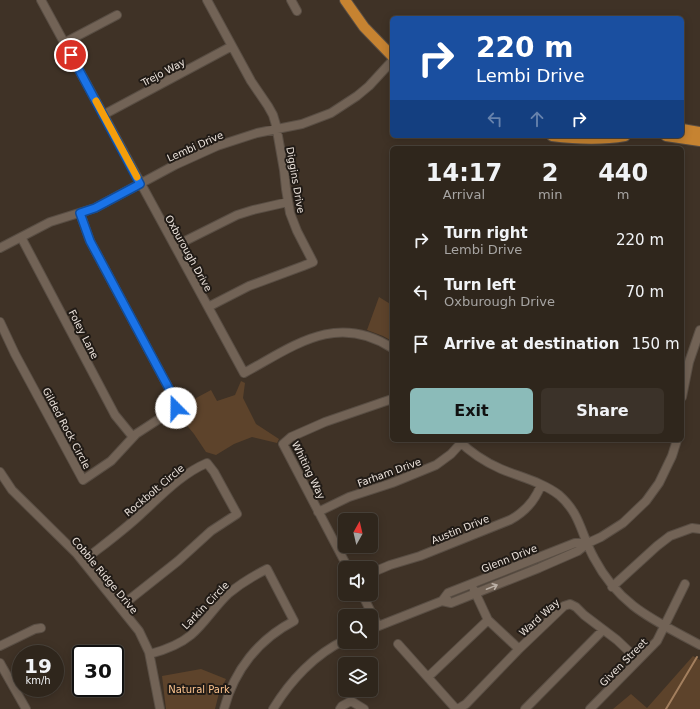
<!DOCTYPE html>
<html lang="en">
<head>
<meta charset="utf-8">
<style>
  body { margin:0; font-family:"DejaVu Sans",sans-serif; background:#3b3229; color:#f1f3f6; height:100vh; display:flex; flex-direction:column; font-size:15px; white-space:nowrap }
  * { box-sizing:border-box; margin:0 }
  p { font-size:13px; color:#a7a5a3 }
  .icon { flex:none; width:22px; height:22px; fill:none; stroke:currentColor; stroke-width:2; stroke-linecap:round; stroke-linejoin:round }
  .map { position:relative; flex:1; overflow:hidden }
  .side { position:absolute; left:390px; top:146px; width:294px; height:296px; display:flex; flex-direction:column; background:#2f261c; border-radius:6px; box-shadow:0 2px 10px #0003,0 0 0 1px #4a433b }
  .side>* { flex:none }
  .top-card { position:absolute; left:390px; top:16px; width:294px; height:122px; border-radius:6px; box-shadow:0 2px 10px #0003,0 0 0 1px #4a433b; background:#1a4fa0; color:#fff; overflow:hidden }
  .needle { width:26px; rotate:8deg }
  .buttons { position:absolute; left:338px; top:513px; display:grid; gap:8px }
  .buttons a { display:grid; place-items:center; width:40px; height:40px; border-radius:6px; background:#2f261c; box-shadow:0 2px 10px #0003,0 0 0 1px #4a433b; font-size:20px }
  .speed { position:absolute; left:12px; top:645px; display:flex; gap:8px; font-size:20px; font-weight:700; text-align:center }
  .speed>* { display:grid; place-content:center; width:52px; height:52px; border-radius:50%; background:#2f261c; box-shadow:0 2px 10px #0003,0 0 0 1px #4a433b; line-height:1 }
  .speed small { font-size:10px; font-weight:400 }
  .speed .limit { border:2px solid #111; border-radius:6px; background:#fff; color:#111 }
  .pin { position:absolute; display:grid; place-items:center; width:34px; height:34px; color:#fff; margin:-17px; border:2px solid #fff; border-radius:50%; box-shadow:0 1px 4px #0007 }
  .me { position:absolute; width:44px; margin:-22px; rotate:338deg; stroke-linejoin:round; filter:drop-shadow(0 0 3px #0008) }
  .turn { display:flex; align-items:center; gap:14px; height:84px; padding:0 20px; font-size:18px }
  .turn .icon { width:52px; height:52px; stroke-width:2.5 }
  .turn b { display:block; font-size:28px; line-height:34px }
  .lanes { display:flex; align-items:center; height:38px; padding:0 20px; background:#0003; justify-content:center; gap:20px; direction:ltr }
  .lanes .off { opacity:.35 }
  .eta { display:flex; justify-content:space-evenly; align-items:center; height:68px; text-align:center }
  .eta b { font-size:24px; font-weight:700; line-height:28px }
  .button { display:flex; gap:8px; margin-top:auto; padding:8px 20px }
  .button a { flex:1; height:46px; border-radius:6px; background:#8bbbb9; color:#111; font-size:16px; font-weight:700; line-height:46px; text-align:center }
  .button a+a { background:#3b3229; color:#f1f3f6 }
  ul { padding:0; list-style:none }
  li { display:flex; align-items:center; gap:12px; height:52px; padding:0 20px }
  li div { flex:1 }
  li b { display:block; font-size:15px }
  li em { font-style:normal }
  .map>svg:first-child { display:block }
  .green { fill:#5d432b }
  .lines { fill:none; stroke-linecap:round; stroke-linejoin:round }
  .stream { stroke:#a37f5e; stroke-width:2 }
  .minor-casing { stroke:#594e44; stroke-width:10 }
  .major-casing { stroke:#594e44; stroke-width:12 }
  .minor { stroke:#726356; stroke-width:8 }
  .major { stroke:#c68331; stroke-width:10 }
  .oneway { stroke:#bbb0a6 }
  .route-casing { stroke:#114b97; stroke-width:10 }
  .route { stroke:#1a73e8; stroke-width:7 }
  .slow { stroke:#f59e0b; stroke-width:7 }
  .labels { text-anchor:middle; stroke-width:4; stroke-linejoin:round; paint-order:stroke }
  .street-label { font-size:10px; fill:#ece3dc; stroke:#211b16 }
  .park-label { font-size:10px; fill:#fdc48f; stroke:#211b16 }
</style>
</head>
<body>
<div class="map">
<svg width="700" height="709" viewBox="0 0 700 709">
  <rect width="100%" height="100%" fill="#3f3226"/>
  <path class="green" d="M379,297L392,305V341L383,336L367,330Z
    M241,381L245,383L243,398L256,424L279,439L277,443L252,437L234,444L216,455L206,452L194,434L180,417L185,410V404L211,390L217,401L235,395Z
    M693,656L700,660V709H613L631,694L647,708Z
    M201,669L226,679L219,693L215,709H166L162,676Z"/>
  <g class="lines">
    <path class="stream" d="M666,709L697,657"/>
    <g class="minor-casing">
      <path id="minor" d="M41,0L244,373C294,346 336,312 392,348
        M207,0L251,81L268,106L273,115L276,125L284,170L286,189L290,213L297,231L313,262L303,266L249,286L208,307
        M291,0L297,11
        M64,43L117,15
        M103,115L232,46
        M21,237L115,415L133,437
        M175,246L237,215L253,210L288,202
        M0,248L50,222L95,208L175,165L217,146L257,133L302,124L331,113L357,96L369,86L392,61
        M0,322L15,354L83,480L111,461L136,434L176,408L173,396L90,241L80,213
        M682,397L689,362L700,330
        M458,440C470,452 485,462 501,469C520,477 542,482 559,495C581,514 581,535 594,558C620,607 654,620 700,645
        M0,472L12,490L77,554L139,631L149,652L160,709
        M318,512L349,497L392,483L436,465L451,454L461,443
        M83,561C102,546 123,531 141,514C161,496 181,474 207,463L214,472L237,514L211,531L178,561L120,607
        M348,568L283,444L291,437L325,422L392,399
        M371,573L390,565L420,556L510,520C525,512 535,501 541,485
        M612,587L657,546L670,536L692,528L700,529
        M474,590L488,620L519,649
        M362,594L378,626
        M442,601L451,603L539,568L578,551L588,543L601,537L623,523L646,501L659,483L672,456L677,440
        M442,601L448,593L575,543H588
        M371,629L447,599
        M398,644L456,709
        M0,646L35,629L41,628
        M150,654C165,650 179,645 191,635C205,623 215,606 228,594C240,584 253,576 267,569L294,621C259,639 234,670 224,709
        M0,663L26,709
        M428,677L488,620
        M273,709C290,681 315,654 345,640
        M340,709L342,706L351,701L364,709
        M458,709L466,704L519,649L564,606L570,604L576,607L584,615L617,640L638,660
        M525,709L603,630
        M590,709L657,641L685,584"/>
    </g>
    <g class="major-casing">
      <path id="major" d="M345,0L364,27L392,56
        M682,129L700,132
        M552,136C576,139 602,140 625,136
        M666,136L700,141"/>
    </g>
    <use href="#minor" class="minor"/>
    <use href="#major" class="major"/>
  </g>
  <defs><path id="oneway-shaft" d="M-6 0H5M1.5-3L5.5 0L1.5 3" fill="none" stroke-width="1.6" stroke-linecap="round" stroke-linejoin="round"/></defs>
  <use class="oneway" href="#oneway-shaft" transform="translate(492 587) rotate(-22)"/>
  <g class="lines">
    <g class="route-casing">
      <path id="route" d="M71,55L140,184L95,208L80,213L90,241L173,396L176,408"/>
    </g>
    <use href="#route" class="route"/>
    <path class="slow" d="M96,101L137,177"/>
  </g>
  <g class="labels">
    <g class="street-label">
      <text transform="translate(163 72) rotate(-28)" y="4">Trejo Way</text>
      <text transform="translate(195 146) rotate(-24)" y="4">Lembi Drive</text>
      <text transform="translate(296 180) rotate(80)" y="4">Diggins Drive</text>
      <text transform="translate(189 253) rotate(61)" y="4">Oxburough Drive</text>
      <text transform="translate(84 334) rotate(63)" y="4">Foley Lane</text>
      <text transform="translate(67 428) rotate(62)" y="4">Gilded Rock Circle</text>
      <text transform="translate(309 470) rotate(64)" y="4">Whiting Way</text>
      <text transform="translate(389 472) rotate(-20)" y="4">Farham Drive</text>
      <text transform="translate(154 490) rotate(-40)" y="4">Rockbolt Circle</text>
      <text transform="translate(460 529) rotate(-22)" y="4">Austin Drive</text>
      <text transform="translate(509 558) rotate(-22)" y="4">Glenn Drive</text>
      <text transform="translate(105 575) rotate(50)" y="4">Cobble Ridge Drive</text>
      <text transform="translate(205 605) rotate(-46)" y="4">Larkin Circle</text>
      <text transform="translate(539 617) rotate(-42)" y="4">Ward Way</text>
      <text transform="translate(623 662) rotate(-45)" y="4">Given Street</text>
    </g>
    <g class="park-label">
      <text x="199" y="693">Natural Park</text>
    </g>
  </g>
</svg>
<div class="buttons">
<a><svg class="needle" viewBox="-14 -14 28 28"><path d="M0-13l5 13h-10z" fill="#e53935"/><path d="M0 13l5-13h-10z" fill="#a7a5a3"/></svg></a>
<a><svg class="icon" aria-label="sound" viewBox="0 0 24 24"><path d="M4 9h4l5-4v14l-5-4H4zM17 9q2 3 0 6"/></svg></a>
<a><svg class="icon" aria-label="search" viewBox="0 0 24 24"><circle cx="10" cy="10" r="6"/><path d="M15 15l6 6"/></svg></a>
<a><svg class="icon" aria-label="layers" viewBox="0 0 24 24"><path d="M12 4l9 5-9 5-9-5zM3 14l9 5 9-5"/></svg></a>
</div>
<div class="speed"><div>19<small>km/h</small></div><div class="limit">30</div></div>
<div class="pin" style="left:71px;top:55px;background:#d93025"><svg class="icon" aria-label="arrive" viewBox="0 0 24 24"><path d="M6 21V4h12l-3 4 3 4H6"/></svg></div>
<svg class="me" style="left:176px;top:408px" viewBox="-20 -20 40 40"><circle r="19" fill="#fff"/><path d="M0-13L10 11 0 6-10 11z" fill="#1a73e8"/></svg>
<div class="top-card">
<div class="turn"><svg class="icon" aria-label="right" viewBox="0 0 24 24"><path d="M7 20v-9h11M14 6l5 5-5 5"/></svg><div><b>220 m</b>Lembi Drive</div></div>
<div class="lanes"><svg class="icon off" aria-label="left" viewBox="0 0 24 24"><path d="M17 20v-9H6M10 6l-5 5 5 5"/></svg><svg class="icon off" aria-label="ahead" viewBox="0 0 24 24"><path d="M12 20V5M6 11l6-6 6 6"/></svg><svg class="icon" aria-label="right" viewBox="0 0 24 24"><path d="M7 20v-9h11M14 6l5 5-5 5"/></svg></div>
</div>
<section class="side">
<div class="eta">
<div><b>14:17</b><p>Arrival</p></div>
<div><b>2</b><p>min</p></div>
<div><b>440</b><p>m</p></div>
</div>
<ul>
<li><svg class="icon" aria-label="right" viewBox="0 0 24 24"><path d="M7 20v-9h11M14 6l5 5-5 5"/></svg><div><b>Turn right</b><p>Lembi Drive</p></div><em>220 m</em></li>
<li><svg class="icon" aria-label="left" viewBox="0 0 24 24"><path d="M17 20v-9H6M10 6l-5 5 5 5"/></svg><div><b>Turn left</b><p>Oxburough Drive</p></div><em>70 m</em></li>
<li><svg class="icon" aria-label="arrive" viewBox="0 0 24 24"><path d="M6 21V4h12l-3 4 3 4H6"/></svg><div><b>Arrive at destination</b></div><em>150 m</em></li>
</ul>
<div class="button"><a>Exit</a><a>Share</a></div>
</section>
</div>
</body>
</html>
